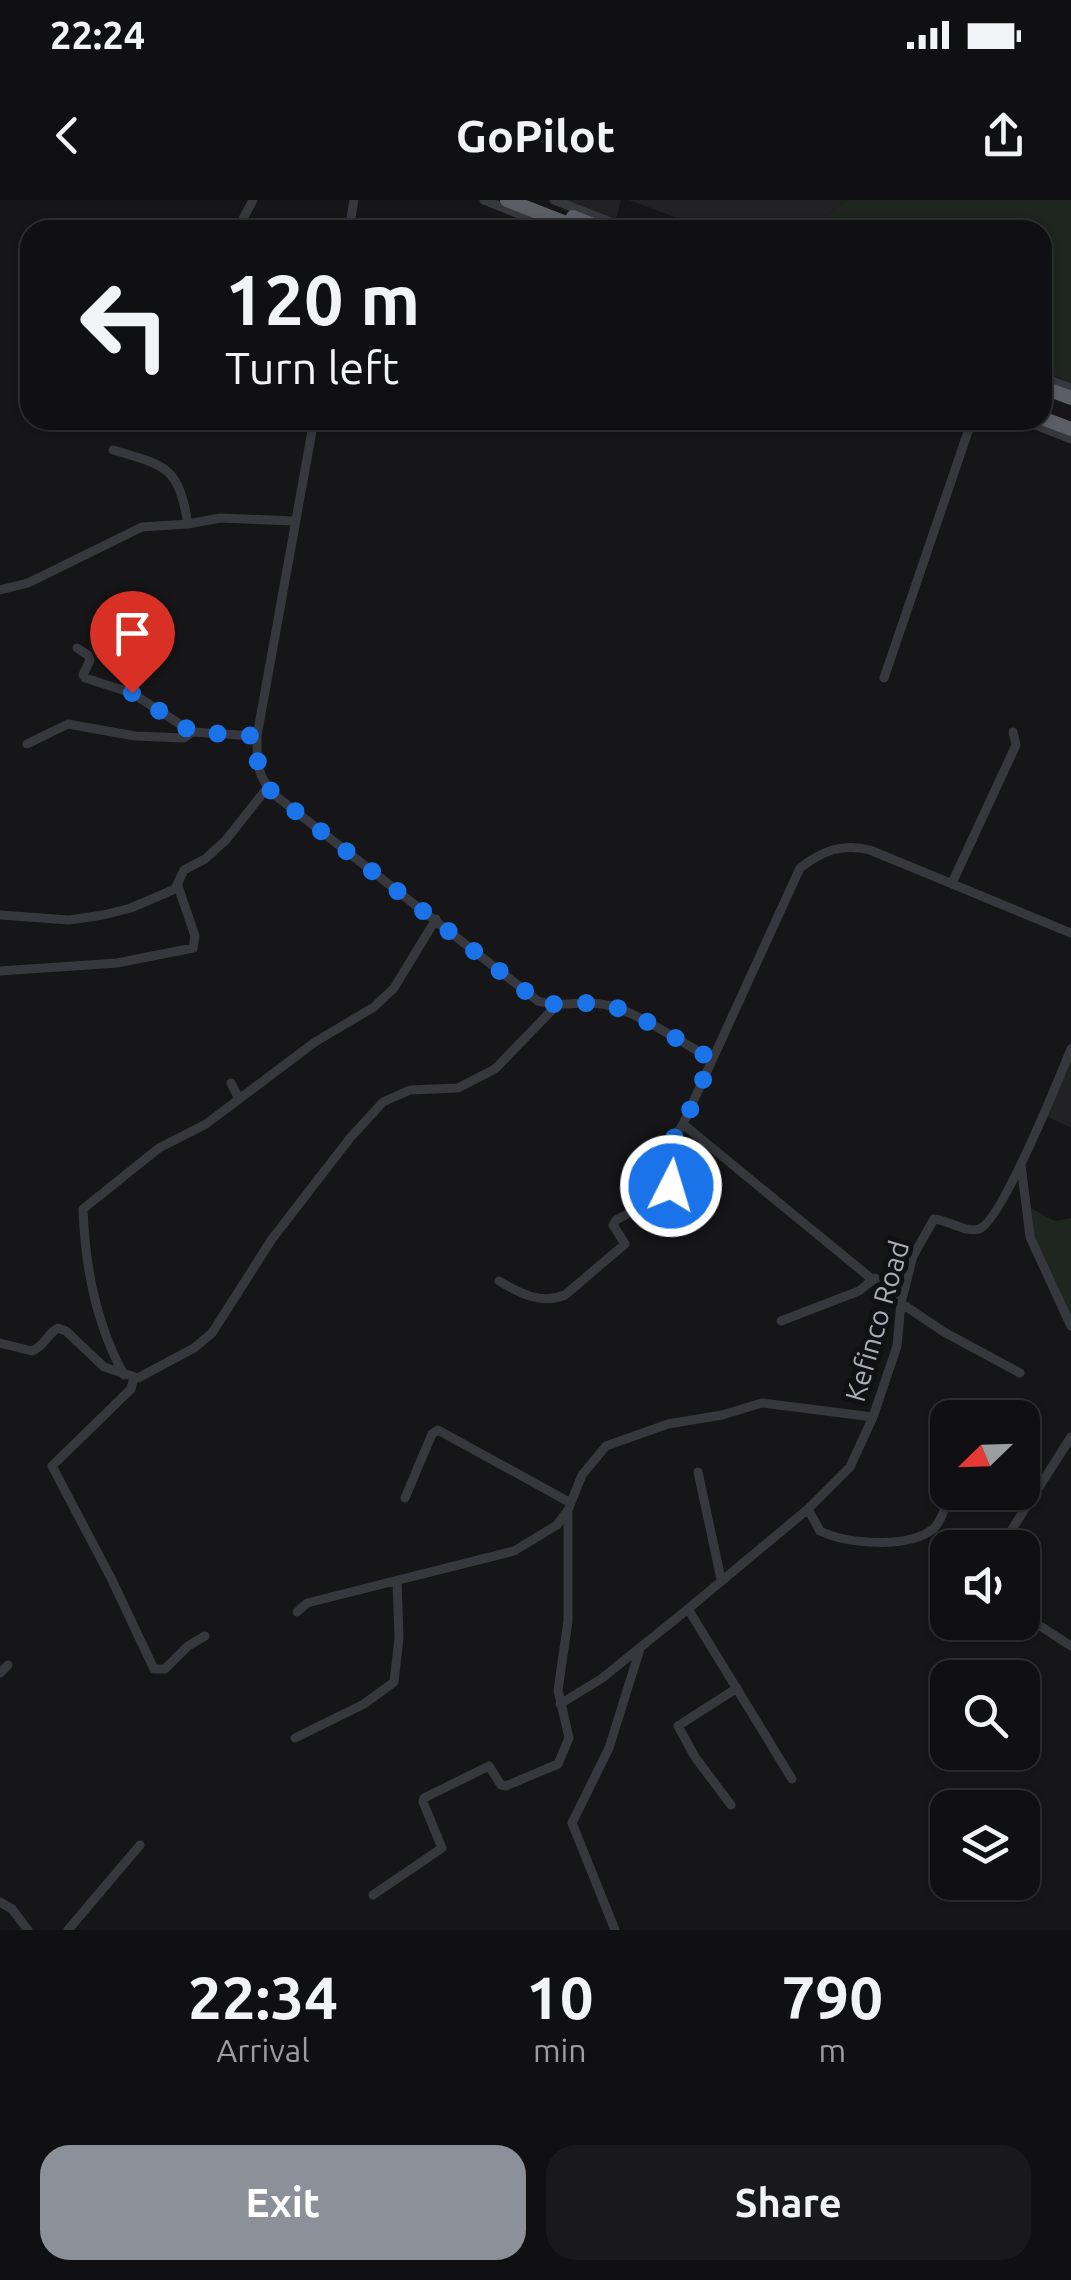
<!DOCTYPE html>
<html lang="en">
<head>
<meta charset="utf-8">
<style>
  body { margin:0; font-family:Ubuntu,sans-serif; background:#19191b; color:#f1f3f6; height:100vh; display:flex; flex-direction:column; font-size:38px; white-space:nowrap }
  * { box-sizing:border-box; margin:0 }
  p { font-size:32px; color:#9c9d9f }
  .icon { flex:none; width:55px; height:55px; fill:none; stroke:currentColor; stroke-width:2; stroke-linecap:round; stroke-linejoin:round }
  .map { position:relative; height:1730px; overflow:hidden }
  .panel { display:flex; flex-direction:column; background:#101012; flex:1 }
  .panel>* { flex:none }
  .top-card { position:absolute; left:20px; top:20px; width:1032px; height:210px; border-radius:30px; box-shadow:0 2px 8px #0004,0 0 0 2px #303032; background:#101012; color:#f1f3f6; overflow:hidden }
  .needle { width:65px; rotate:247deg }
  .fabs { position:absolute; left:930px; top:1200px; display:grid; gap:20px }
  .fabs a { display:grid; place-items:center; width:110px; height:110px; border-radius:20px; background:#101012; box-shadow:0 2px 8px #0004,0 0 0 2px #303032; font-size:50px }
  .pin { position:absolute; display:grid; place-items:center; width:85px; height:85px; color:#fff; margin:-102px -42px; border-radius:50% 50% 50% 0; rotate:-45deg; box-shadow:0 0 10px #0007 }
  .pin .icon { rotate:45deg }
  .me { position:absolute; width:110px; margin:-55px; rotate:5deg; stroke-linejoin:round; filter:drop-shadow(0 0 8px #0008) }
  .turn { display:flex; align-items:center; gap:35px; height:210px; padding:0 40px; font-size:45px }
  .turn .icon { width:130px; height:130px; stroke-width:2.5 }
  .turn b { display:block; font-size:70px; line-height:85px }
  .eta { display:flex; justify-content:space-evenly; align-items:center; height:170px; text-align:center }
  .eta b { font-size:60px; font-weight:600; line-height:70px }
  .primary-button { display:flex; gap:20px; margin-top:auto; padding:20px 40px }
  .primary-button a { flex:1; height:115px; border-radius:30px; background:#8c9099; color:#fff; font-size:40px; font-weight:600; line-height:115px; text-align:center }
  .primary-button a+a { background:#19191b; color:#f1f3f6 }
  .status { display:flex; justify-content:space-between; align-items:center; height:70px; padding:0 50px; background:#101012; direction:ltr }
  .status svg { height:28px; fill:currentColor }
  header { display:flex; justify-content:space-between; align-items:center; height:130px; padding:0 40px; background:#101012; font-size:45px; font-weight:600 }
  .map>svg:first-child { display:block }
  .built { fill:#222225 }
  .green { fill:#1e261f }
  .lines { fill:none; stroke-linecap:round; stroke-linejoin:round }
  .minor { stroke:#37383d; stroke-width:9 }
  .trunk { stroke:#5b5e65; stroke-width:14 }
  .route { stroke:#1a73e8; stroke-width:18; stroke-dasharray:0 32.4 }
  .labels { text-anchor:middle; stroke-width:10; stroke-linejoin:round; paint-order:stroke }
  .street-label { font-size:28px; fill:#a8adb8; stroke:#111113 }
</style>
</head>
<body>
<div class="status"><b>22:24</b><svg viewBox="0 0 49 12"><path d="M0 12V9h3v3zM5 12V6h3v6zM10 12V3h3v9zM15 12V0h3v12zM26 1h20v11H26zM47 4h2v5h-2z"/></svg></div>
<header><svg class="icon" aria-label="back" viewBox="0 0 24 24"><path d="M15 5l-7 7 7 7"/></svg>GoPilot<svg class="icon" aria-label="share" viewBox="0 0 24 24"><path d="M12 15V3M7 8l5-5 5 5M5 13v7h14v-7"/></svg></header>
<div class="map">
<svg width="1071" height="1730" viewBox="0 0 1071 1730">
  <rect width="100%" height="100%" fill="#161618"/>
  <path class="built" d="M557,0H621L615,23Z
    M629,0H846L810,30H682L685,21Z
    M1071,844V928L1042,914Z"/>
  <path class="green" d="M846,0H1071V183L1043,170L1042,30H810Z
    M1023,1004L1055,1021L1071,1018V1132L1029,1039Z"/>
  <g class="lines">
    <path class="minor" d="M484,0L559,30
      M554,0L631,30
      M237,30L253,0
      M349,30L354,0
      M1042,177L1071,188
      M314,220L257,536C257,561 256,577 276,596L538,801C562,809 584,799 607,805C638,812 683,844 712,859
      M1023,220L1071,239
      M113,250C167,266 178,266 188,324L220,318L294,321
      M0,390L28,383L142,327L188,324
      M77,448L88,455L90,460L83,475L85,478L132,493L192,532L257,536
      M884,478L972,220
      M27,544L68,524L135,536L184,538L192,532
      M952,683L1016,545L1013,532
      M0,715L69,720L103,715L131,708L175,689L184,670L205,659L226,640L267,588
      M0,771L117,763L193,748L195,736L178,686
      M231,883L238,897
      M683,924L901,1103L944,1132L1020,1173
      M1021,965L1030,1037L1071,1126
      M499,1081C519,1093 541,1105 565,1095L625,1044L613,1025L616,1020L668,993L674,938L683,924L800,668C822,651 842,643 870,650L1071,733
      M781,1121L859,1091L875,1078
      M0,1143L32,1151C45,1146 46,1135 58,1128L66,1131L104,1167L138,1178L194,1148L212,1133L272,1039L350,938L383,902L410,890L458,888L495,869L555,807
      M124,1175C96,1124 85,1067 83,1009L159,948L206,924L315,842L374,807L394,788L436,719
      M134,1177L131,1189L52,1266L111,1378L154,1469H165L188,1446L205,1436
      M698,1272L721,1379
      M405,1298L432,1234L438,1230L569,1302
      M808,1309L820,1331C848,1344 908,1349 933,1329C940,1323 942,1315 945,1308
      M1000,1348L1071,1237
      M688,1409L792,1579
      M297,1412L307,1403L514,1351L557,1325L568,1310L582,1275L606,1246L668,1224L722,1215L762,1203L873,1217
      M1022,1414L1071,1446
      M0,1473L8,1465
      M560,1504L601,1479L688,1409L808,1309L850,1267L873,1217L897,1146L901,1103L913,1056L934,1019C947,1020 966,1033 979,1029C1001,1023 1060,876 1071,849
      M295,1538L364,1504L394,1482L399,1438L397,1380
      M731,1605L695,1557L678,1526L737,1488
      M373,1695L442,1648L423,1602L424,1598L489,1566L501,1585L506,1586L558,1564L569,1538L558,1490L568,1421V1313
      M0,1702L12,1709L28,1730
      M68,1730L140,1645
      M615,1730L572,1623L609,1548L640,1449"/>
    <path class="trunk" d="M507,0L584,30
      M573,17L606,30
      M1042,187L1071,198
      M1042,218L1071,229"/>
  </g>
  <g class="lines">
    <path class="route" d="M132,493L192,532L257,536C257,561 256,577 276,596L538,801C562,809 584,799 607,805C638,812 683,844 712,859L684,924L674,938L671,986"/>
  </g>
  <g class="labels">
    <g class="street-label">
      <text transform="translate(877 1121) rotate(-74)" y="10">Kefinco Road</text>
    </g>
  </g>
</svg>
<div class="fabs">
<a><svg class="needle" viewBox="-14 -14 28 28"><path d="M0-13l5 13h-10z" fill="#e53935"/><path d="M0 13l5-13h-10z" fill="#9c9d9f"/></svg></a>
<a><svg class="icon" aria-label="sound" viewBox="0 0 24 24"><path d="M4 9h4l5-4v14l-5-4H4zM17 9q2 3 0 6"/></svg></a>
<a><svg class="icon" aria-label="search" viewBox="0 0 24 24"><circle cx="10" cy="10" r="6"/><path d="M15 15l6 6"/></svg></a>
<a><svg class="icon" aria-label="layers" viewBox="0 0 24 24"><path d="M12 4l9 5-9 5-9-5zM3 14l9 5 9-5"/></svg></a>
</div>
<div class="pin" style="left:132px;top:493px;background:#d93025"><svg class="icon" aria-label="arrive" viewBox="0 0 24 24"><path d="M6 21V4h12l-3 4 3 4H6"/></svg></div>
<svg class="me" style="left:671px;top:986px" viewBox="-20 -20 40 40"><circle r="17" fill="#1a73e8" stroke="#fff" stroke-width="3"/><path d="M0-11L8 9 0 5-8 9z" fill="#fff"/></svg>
<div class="top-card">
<div class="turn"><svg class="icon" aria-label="left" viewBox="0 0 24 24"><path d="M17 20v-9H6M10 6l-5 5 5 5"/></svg><div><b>120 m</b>Turn left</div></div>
</div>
</div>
<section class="panel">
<div class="eta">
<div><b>22:34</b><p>Arrival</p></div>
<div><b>10</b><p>min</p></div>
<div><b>790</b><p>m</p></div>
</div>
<div class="primary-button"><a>Exit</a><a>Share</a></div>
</section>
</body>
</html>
